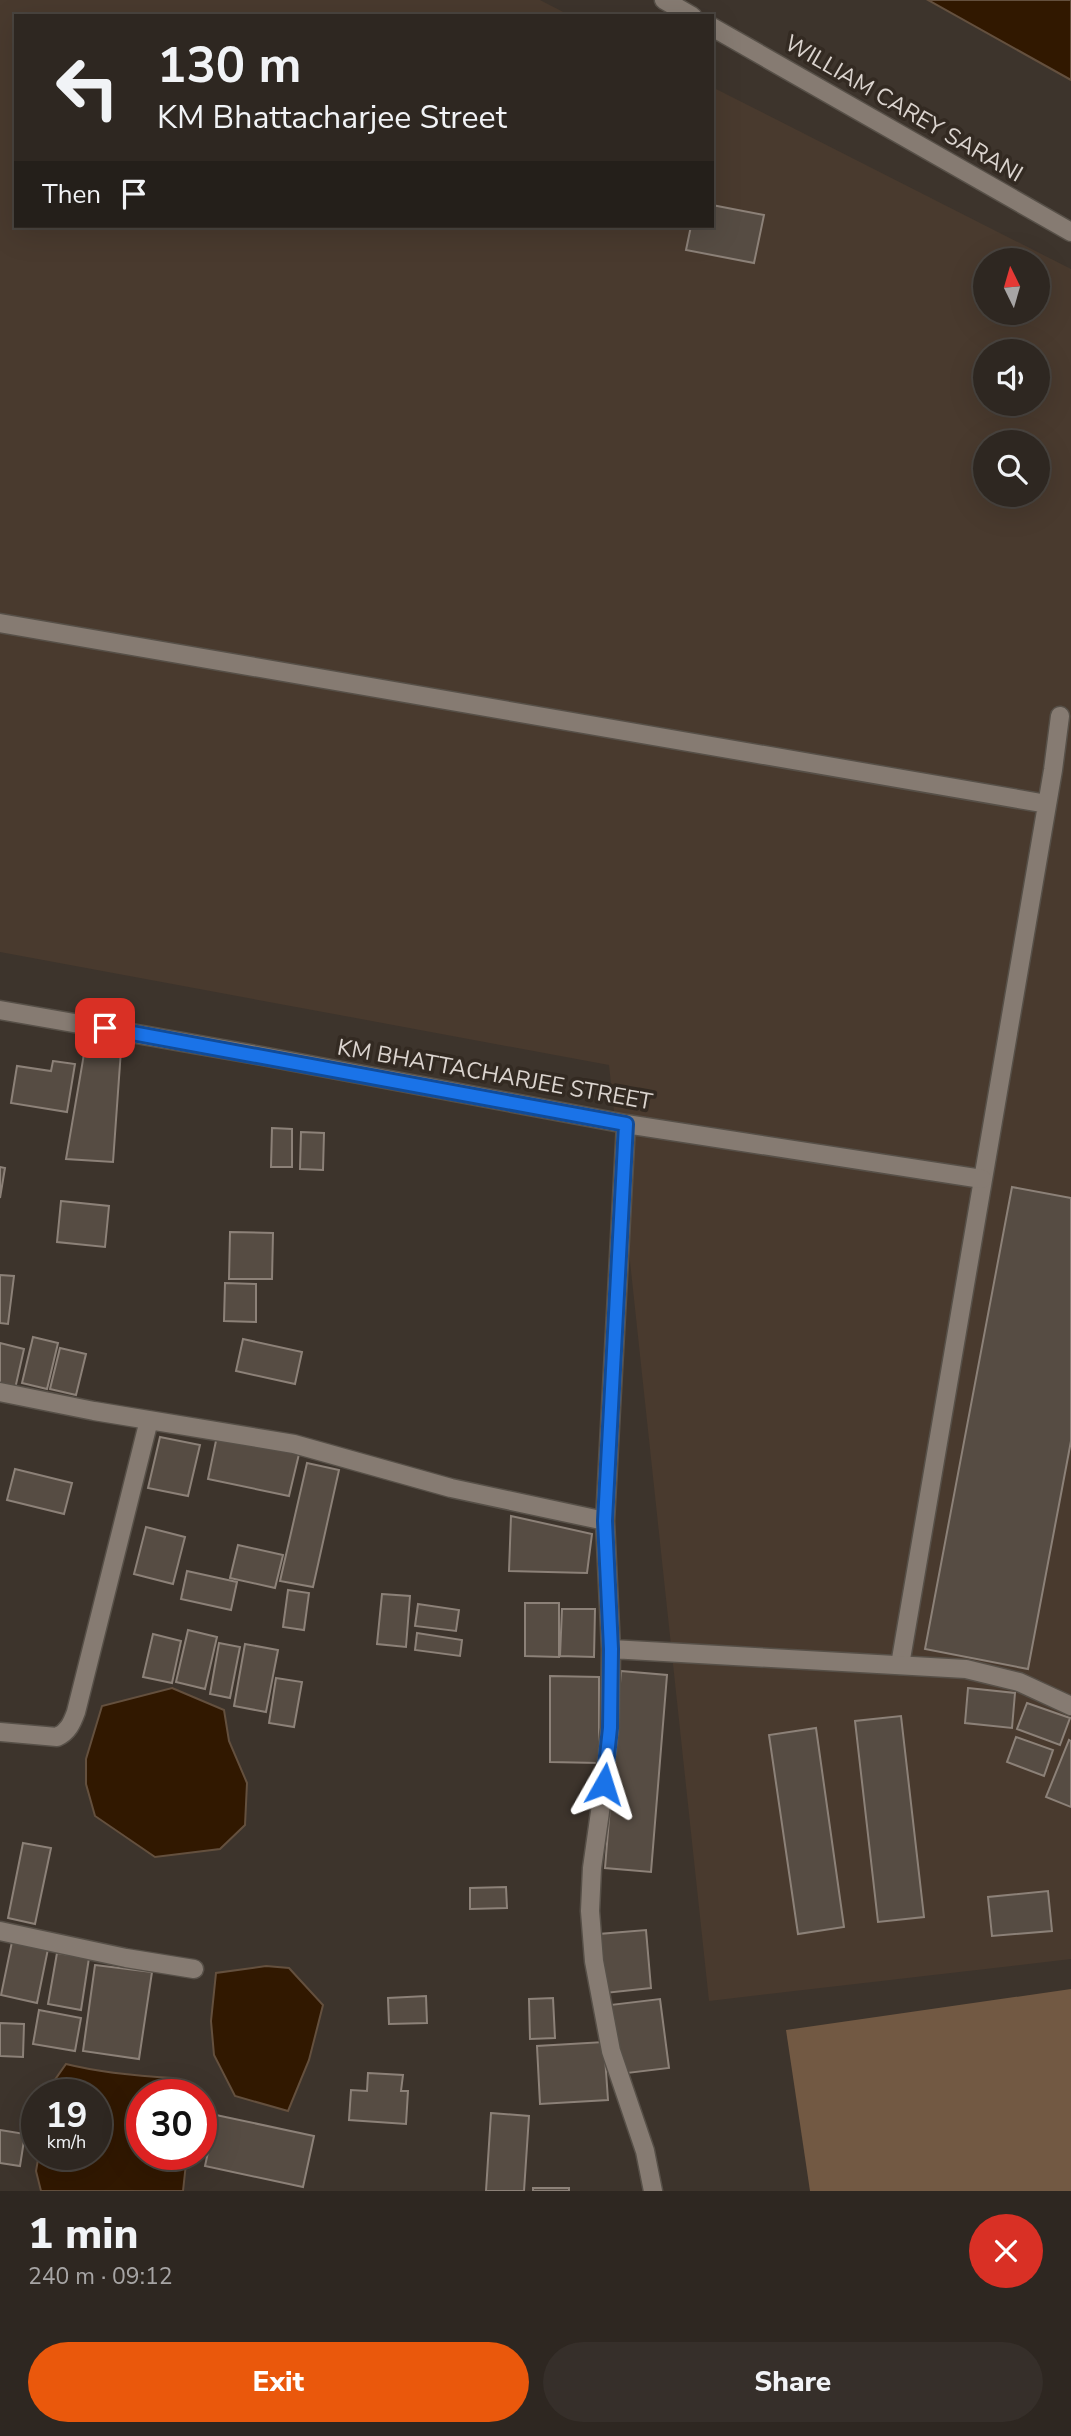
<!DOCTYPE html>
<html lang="en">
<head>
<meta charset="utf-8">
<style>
  body { margin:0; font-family:"Nunito Sans",sans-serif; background:#362f2a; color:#f1f3f6; height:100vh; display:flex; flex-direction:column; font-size:26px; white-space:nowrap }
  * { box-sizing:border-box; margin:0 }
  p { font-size:23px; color:#a7a5a5 }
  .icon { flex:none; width:38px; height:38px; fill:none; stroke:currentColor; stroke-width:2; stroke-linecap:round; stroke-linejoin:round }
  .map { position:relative; height:2191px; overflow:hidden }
  .details { display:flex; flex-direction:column; background:#2e2721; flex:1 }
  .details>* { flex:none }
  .hud { position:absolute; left:14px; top:14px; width:700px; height:214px; border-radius:0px; box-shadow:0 7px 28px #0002,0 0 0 2px #49443f; background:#2e2721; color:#f1f3f6; overflow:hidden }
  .needle { width:46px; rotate:355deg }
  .tools { position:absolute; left:973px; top:248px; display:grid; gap:14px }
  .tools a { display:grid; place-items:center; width:77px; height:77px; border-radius:50%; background:#2e2721; box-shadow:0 7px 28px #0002,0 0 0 2px #49443f; font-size:35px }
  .speed { position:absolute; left:21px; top:2079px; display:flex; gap:14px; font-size:35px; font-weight:700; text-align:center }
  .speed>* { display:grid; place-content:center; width:91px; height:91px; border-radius:50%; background:#2e2721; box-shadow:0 7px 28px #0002,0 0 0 2px #49443f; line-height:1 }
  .speed small { font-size:18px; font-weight:400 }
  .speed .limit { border:10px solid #d22; background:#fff; color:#111 }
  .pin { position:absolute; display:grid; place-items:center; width:60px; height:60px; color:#fff; margin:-30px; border-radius:14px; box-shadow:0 4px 10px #0006 }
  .me { position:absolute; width:77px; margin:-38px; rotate:6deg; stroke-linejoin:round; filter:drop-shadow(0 0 5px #0008) }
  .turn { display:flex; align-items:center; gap:24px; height:147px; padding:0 28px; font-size:32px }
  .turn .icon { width:91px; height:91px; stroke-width:2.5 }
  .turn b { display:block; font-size:49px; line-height:60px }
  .then { display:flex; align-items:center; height:66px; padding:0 28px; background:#0003; gap:14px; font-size:26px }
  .round { display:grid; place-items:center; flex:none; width:74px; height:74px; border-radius:37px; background:#362f2a }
  .head { display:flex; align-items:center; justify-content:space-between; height:119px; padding:0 28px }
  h1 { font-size:42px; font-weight:800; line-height:52px }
  .button { display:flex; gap:14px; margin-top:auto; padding:14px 28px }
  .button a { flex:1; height:80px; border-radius:42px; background:#ea580c; color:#fff; font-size:28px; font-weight:800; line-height:80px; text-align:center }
  .button a+a { background:#362f2a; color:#f1f3f6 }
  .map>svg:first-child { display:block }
  .built { fill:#493a2e; fill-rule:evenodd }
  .green { fill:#725943 }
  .water { fill:#311800; stroke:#64503e; stroke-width:2 }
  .building { fill:#564c43; stroke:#8c8178; stroke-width:2 }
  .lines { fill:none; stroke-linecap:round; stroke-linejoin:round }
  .lane-casing { stroke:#575048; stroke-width:21 }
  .street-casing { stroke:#575048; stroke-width:21 }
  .secondary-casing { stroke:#575048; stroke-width:21 }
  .lane { stroke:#867b72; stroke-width:18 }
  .street { stroke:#867b72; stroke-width:18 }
  .secondary { stroke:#867b72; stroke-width:18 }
  .route-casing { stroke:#114b97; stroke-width:18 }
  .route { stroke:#1a73e8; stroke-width:12 }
  .labels { text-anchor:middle; stroke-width:7; stroke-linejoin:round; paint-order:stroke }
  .street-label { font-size:23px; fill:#dbd4cf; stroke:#332a22 }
</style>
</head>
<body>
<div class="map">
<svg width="1071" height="2191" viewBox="0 0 1071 2191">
  <rect width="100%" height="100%" fill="#3d342c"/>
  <path class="built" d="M0,0H540L571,16H16V226H712V87L1071,269V1959L709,2001L609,1065L0,952ZM985,261H1038V313H985ZM985,352H1038V404H985ZM985,443H1038V495H985Z"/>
  <path class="green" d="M1071,1989V2191H810L786,2030Z"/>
  <path class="water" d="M928,0H1071V80Z
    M172,1688L224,1710L229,1741L247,1783L245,1825L220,1849L155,1857L95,1816L86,1784V1759L102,1706Z
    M266,1966L289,1968L323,2005L309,2060L288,2111L235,2096L214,2055L211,2021L216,1973Z
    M66,2064C102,2073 137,2076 173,2078L182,2095H142V2154H187L183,2191H41L36,2171L39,2154H96V2095H50L52,2084Z"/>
  <path class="building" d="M712,205L764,215L754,263L686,250L691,226H712Z
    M85,1048L121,1050L113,1162L66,1159Z
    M53,1061L75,1064L67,1112L11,1103L17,1066L51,1071Z
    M272,1128L292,1129V1167H271Z
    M301,1132L324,1133L323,1170L300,1169Z
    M0,1167L5,1168L0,1198Z
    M1012,1187L1071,1198V1441L1028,1669L925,1649Z
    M61,1201L109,1206L105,1247L57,1242Z
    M230,1232L273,1233L272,1279H229Z
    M0,1275L14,1276L8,1324L0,1323Z
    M225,1283L256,1284V1322L224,1321Z
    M33,1337L58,1343L47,1389L22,1383Z
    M243,1339L302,1352L295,1384L236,1371Z
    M0,1343L24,1349L15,1389L0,1385Z
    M60,1348L86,1354L76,1395L50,1389Z
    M217,1436L299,1454L289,1496L208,1479Z
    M160,1437L200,1445L188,1496L148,1488Z
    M307,1463L339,1470L313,1587L280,1581Z
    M15,1469L72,1483L64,1514L7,1500Z
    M511,1516L592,1534L587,1573L509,1571Z
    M146,1527L185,1537L173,1584L134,1574Z
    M238,1545L283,1555L275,1588L230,1578Z
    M187,1571L237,1582L231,1610L181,1599Z
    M288,1590L309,1593L304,1630L283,1627Z
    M382,1594L410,1596L406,1647L377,1644Z
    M525,1603H559V1657L525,1656Z
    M418,1604L459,1610L456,1631L415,1626Z
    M562,1609H595L594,1657L560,1656Z
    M188,1630L217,1637L205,1689L176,1682Z
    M417,1633L462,1640L460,1656L415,1650Z
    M153,1634L181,1641L172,1683L143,1677Z
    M219,1643L240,1647L230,1698L210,1694Z
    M245,1644L278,1650L266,1712L234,1706Z
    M621,1671L667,1675L651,1872L605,1868Z
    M550,1676L599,1677V1763L550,1762Z
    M276,1678L302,1682L294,1727L269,1723Z
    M968,1688L1015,1693L1012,1728L965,1723Z
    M1027,1703L1070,1718L1060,1745L1017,1729Z
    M901,1716L924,1917L878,1922L855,1721Z
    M816,1728L844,1927L798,1934L769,1735Z
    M1016,1737L1053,1750L1044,1776L1007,1762Z
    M1069,1740L1071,1741V1807L1046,1797Z
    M23,1843L51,1848L35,1924L8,1918Z
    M506,1887L507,1908L470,1909V1888Z
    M1048,1891L1052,1931L992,1936L988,1897Z
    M646,1930L651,1988L605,1993L599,1934Z
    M13,1937L49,1944L37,2003L1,1995Z
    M57,1953L89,1958L81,2010L48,2004Z
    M95,1965L152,1972L139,2059L83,2051Z
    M426,1996L427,2023L389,2024L388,1998Z
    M553,1998L555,2038L530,2039L529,1999Z
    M660,1999L669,2068L619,2074L610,2005Z
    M39,2010L81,2018L75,2051L33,2044Z
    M0,2023L24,2024L23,2057L0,2056Z
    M604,2042L608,2100L540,2104L537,2046Z
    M368,2073L403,2075L401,2091H408L406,2124L349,2120L351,2090L367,2091Z
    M491,2113L529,2116L524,2191H486Z
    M216,2115L314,2136L303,2187L205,2166Z
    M0,2130L25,2134L20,2166L0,2163Z
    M533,2188H569V2191H533Z"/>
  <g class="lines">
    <g class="lane-casing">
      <path id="lane" d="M0,623L1047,804
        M900,1665L1053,770L1060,716"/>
    </g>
    <g class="street-casing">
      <path id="street" d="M0,1010L262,1056L626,1124L982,1179
        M626,1124L605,1521L611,1649L610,1728L604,1784L592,1868L590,1911L594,1961L611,2051L645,2151L653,2191
        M0,1392L94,1411L294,1444L451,1488L605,1521
        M611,1649L966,1669L1019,1682L1071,1706
        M0,1732L57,1737C68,1732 72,1723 76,1712L149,1420
        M0,1931L126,1958L194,1969"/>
    </g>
    <g class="secondary-casing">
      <path id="secondary" d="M664,0L692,16
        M712,27L1071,232"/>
    </g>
    <use href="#lane" class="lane"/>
    <use href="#street" class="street"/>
    <use href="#secondary" class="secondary"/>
  </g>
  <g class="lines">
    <g class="route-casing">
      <path id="route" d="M105,1028L626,1124L605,1521L611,1649L610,1728L604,1784"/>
    </g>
    <use href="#route" class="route"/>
  </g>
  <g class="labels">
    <g class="street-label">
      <text transform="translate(904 108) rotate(30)" y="8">WILLIAM CAREY SARANI</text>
      <text transform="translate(495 1074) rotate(10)" y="8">KM BHATTACHARJEE STREET</text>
    </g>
  </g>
</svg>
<div class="tools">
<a><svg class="needle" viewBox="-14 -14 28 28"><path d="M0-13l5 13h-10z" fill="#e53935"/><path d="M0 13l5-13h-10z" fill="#a7a5a5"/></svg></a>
<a><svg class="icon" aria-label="sound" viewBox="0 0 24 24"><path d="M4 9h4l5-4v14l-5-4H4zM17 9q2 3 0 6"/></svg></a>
<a><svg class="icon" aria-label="search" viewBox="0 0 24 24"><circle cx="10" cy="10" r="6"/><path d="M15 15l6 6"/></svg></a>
</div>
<div class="speed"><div>19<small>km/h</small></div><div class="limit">30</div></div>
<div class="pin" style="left:105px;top:1028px;background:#d93025"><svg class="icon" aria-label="arrive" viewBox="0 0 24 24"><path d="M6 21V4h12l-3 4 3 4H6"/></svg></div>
<svg class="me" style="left:604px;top:1784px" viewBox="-20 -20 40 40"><path d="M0-17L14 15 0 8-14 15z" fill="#1a73e8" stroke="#fff" stroke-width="4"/></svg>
<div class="hud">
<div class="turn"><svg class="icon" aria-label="left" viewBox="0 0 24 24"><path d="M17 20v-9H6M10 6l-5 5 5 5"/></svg><div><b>130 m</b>KM Bhattacharjee Street</div></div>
<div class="then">Then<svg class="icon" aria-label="arrive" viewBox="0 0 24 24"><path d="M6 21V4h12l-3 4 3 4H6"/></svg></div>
</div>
</div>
<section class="details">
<div class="head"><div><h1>1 min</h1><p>240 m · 09:12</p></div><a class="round" style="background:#d93025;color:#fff"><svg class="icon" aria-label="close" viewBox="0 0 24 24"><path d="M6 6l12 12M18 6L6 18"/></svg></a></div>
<div class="button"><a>Exit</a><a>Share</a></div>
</section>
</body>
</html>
